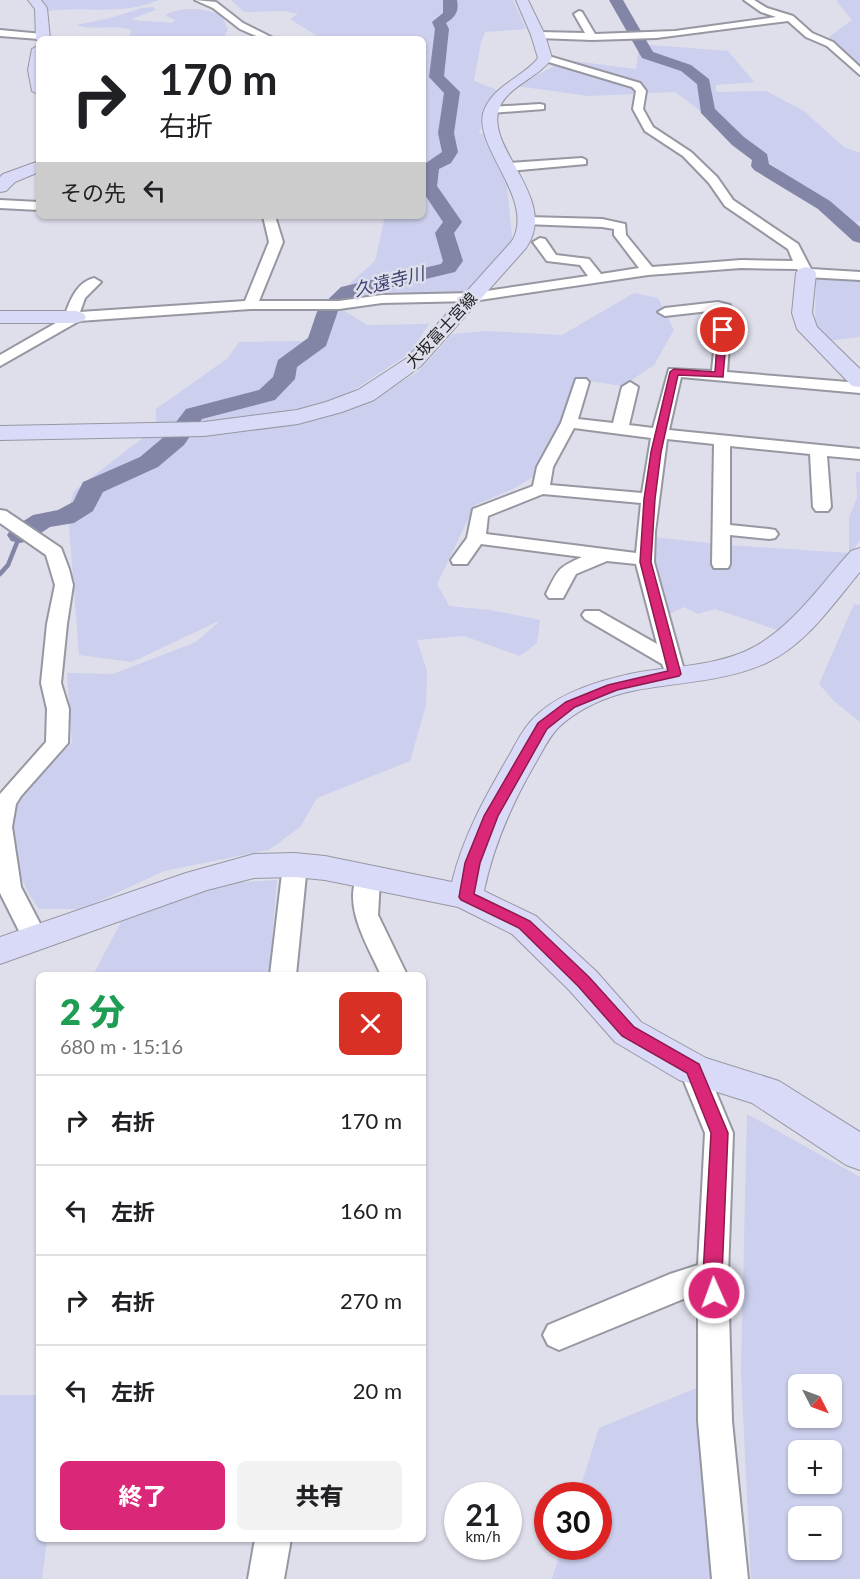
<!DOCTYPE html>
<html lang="ja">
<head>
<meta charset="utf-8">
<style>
  body { margin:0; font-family:Lato,"Noto Sans JP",sans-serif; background:#f2f2f2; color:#202124; height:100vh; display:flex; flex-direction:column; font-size:22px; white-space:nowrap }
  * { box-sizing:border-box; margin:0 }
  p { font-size:20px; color:#757577 }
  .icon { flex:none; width:33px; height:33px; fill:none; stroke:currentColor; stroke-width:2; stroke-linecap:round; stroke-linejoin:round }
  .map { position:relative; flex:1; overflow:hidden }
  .sheet { position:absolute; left:36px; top:972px; width:390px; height:570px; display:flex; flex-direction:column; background:#fff; border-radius:9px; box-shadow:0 2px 4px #0004 }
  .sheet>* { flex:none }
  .top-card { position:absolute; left:36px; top:36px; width:390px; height:183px; border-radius:9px; box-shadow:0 2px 4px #0004; background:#fff; color:#202124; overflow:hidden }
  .needle { width:39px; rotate:132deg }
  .fabs { position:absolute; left:788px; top:1374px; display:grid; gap:12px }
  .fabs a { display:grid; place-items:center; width:54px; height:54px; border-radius:9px; background:#fff; box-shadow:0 2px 4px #0004; font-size:30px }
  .speed { position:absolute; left:444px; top:1482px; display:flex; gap:12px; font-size:30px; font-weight:700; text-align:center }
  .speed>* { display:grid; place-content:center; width:78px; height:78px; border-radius:50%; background:#fff; box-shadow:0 2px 4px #0004; line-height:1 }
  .speed small { font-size:15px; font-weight:400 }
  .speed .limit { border:9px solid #d22; background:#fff; color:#111 }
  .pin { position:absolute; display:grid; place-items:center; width:51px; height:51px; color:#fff; margin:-26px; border:3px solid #fff; border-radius:50%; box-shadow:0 2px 6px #0007 }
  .me { position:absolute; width:66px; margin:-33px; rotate:358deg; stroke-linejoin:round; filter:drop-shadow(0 0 4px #0008) }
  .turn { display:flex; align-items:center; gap:21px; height:126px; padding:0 24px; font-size:27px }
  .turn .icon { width:78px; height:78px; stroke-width:2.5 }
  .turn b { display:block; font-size:42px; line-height:51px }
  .then { display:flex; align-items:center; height:57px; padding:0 24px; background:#0003; gap:12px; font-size:22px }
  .round { display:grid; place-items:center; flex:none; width:63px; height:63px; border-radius:9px; background:#f2f2f2 }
  .head { display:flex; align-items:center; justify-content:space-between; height:102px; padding:0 24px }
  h1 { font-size:36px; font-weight:800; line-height:45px; color:#1e9e55 }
  .button { display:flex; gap:12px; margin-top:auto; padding:12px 24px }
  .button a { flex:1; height:69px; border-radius:9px; background:#db2777; color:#fff; font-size:24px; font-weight:800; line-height:69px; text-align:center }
  .button a+a { background:#f2f2f2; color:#202124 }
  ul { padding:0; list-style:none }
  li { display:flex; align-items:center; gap:18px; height:90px; padding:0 24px; border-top:2px solid #e0e0e0 }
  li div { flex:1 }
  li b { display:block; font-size:22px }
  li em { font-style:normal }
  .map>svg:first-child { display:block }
  .green { fill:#cccfed; fill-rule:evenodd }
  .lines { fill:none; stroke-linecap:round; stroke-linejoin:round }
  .stream { stroke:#8385a7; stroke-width:4.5 }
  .river { fill:#8385a7; fill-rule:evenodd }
  .street-casing { stroke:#9697a1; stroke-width:4 }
  .secondary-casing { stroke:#9697a1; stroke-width:2 }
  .street { fill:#fff; fill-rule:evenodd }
  .secondary { fill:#d9d9f8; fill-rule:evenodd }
  .route { fill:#db2777; stroke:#8e194d; stroke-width:1.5 }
  .labels { text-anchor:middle; stroke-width:5; stroke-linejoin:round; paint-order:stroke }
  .far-street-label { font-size:16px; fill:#1d1d21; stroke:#dedfeb }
  .far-water-label { font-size:18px; font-style:italic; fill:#414272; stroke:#dedfeb }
</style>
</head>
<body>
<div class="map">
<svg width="860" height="1579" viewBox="0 0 860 1579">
  <rect width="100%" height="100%" fill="#dedfeb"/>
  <path class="green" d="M40,0H159C123,16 84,6 47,11Z
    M231,0H513L526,29L485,32L481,42L474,81L497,90L488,107L479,133L491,135L498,165L507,187L513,244L476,285L463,294L330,301L375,261L385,216H423V39H322L290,19L298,14L285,11L244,12Z
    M838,0H860V66L838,46L825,40L852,20L837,2Z
    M153,7L156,10L131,19C138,22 162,21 172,23L175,20L165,15C183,6 204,8 222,16L228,30L225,35L231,39H129L131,30C113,24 94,31 76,25L110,18L142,8Z
    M639,44L728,51L754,82L716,85V92L766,91L804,111L844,147L860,153V221L856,222L860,226V231L675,92L589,96L516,86L566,60L636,69Z
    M816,277L860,279V337L825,341L815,326Z
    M634,293L658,298L674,330L654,365L623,386L582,380L538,474L513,489L475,505L437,584L449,606L490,610L540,620L537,643L520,656L464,636L417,640L427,671L426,705L410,761L317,798L300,827L269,850L164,871L82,909H39C18,881 0,828 19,796C34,777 55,760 72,743L67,673L113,674L196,642L221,620L132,662L79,655L68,511L74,491L145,436L260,430L335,410L386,391L419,371L452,334L486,331L562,335Z
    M343,310L367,325L429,324L410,353L348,394L316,406L280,417L234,421L156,422V409L228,358L239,342L309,341L316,313Z
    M856,472H860V540L850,555L783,632L715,609L698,614L684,607L672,613L665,612L646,566L653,537L726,545L849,553V517L857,498Z
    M854,604L860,605V722L834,701L819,684Z
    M277,880L269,975H93L121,922L229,883Z
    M747,1114L860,1177V1579H751L741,1371ZM798,1384H831V1418H798ZM798,1450H831V1484H798ZM798,1516H831V1550H798Z
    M711,1382L730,1579H552L562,1547L598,1546V1496L578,1495L599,1428Z
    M0,1395H39V1539H47L42,1579H0Z"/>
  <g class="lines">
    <path class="stream" d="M0,574L8,565L20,535"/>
    <path class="river" d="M443,0H457C459,11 456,17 446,23L449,29L444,76L460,92L454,133L458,152L451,163L439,169L437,186L462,222L454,233L463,261L455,272L355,296L338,311L326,346L297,367L295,379L275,400L202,419L184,445L158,467L103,492L93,511L74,523L50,527L29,541L20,543L11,541L7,535L11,529L33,515L58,510L73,502L83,482L140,457L166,435L186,409L259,390L273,377L278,360L308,338L318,309L341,287L441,264L443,261L435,233L443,222L423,192V165L442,152L438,133L444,93L429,77L435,29L432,22L443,13Z
      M609,0H623L653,52L691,65L709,79L715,109L744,137L767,154L769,164L830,201L860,227V243L853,241L818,209L754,170L751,166L752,160L732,145L701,113L697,84L681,71L642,58Z"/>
    <g class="street-casing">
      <path id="street" d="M195,0L216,2L243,23L275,39H263L240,29L213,8Z
        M744,0H754L767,8L793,16L812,33L833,42L860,67V75L827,46L806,37L788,21L656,38L592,40L538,38L533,35L538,32L585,33L574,14L579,11L582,12L595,34L675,31L776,17L761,12Z
        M0,30L43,34L48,37L39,39L0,36Z
        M545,55L640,83L646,91L643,109L653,127L691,152L717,177L733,200L798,244L811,269L860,272V280L806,277L801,276L797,269L741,268L648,275L473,301L382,303L339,309H250L79,321L0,366V355L68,316L66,312C71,298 78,282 94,278L101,282L85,298L80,312L245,301L269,242L263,216H275L283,242L259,301H339L382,295L473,293L588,276L580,265L547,261L533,242L540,238L545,239L556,255L589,259L601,274L639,268L614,235V229L602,227L524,224L522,221L528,217L602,219L625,224L626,235L652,267L741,260L793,261L788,249L725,206L709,183L683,156L645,131L633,109L636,91L632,87L542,60V56Z
        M540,104L544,105V109L491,113L486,110L491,107Z
        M582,158L586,160V164L509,171L503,167L509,163Z
        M0,200L39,202V210L0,208Z
        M718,302L730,305L732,308L727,372L860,383V393L681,377L669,430L860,449V459L827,456L831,507L828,511H816L813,507L810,454L730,446V525L769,529L775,530L778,534L775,538L769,539L730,535V564L728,568H714L712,564L714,444L667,439L655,532L654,562L685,674L682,678L675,680L668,678L662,664L585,619L582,615L585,611H599L657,644L636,564L607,561L576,574L563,598H549L546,594C558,570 557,568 582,557L481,544L467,564H453L451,560L467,538L473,509L533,486L537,467L561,423L576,379H586L589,382L578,419L613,423L622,387L630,382L638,387L629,425L653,428L669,369L712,371L718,310L665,316L658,312L665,308ZM574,428L651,438L642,493L550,485L553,467ZM543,494L641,503L636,553L486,534L488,516Z
        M0,510L6,511L61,548L69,569L73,585L67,624L61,683L69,709L68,743L21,796L16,804L12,827L21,887L48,939L44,945L35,948L26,945L0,893V794L46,742L47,709L41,683L47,624L55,585L46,555L0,523Z
        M295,857L303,859L307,865L296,975H270L283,865L287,859Z
        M368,871L377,873L380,879L378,915L407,975H381C368,946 341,904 359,873Z
        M693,1058L703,1061L733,1133L728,1275L732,1421L748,1579H712L698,1421V1293L559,1350L548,1345L543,1335L548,1325L670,1274L698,1265L705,1133L679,1069L683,1061Z
        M255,1539H291L284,1579H248Z"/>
    </g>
    <g class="secondary-casing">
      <path id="secondary" d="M28,0H41L47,8L50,39H39V42L36,39L35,9Z
        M516,0H528L545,35L552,58C539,78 507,86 499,109C485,149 560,199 526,248L421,366L374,400L342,412L298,424L204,436L0,440V426L204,422L297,410L326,402L358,390L407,358L512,241C537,198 468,143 485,108C496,84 523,77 538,58L531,35Z
        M39,45V95L32,91L28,70L32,49Z
        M39,161V172L15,182L6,191L0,192V177L3,174Z
        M806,267L813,269L816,273L812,313L817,327L860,369V387L852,386L797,329L792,313L796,273L799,269Z
        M0,311H76L83,313L86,317L83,321L76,323H0Z
        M860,548V572C833,604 805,646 766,663C724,682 676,682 632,691C607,696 578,709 559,727C550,736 545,746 539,757C514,799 494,843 484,891L536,916L596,971L641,1022L706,1058L779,1081L860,1132V1170L846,1165L752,1103L679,1080L615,1042L570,991L512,934L458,907L325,880L295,877L254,878L207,890L0,964V937L186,873L254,854L295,853L325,856L452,882C463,836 486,795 510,754C518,739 526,724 539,713C564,691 599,681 630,674C668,666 710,667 746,651C790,631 820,585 851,551Z"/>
    </g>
    <use href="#street" class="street"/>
    <use href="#secondary" class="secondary"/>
  </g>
  <path class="route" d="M723,327L727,330L723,377L678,375L661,452L655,499L651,562L681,674L679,676L617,690L575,707L547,729L498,816L480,863L474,894L530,921L589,977L634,1027L699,1064L728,1133L722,1275L723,1293L721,1299L714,1301L707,1299L703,1275L711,1133L687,1073L622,1036L578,986L519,928L461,900L459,897L465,863L484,816L538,723L566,702L608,685L668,671L640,562L644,499L651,452L670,372L674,369L715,372L718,330Z"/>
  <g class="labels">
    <g class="far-street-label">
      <text transform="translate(441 330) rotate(-47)" y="6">大坂富士宮線</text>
    </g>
    <g class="far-water-label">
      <text transform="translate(389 282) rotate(-14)" y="6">久遠寺川</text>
    </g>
  </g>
</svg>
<div class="fabs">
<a><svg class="needle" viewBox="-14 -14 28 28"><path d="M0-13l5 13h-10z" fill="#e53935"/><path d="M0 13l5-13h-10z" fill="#757577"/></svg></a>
<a>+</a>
<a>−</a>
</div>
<div class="speed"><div>21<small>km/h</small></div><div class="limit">30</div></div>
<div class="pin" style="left:723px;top:330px;background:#d93025"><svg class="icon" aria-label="arrive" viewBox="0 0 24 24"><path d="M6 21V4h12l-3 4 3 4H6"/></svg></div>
<svg class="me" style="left:714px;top:1293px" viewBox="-20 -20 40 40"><circle r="17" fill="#db2777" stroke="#fff" stroke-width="3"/><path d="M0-11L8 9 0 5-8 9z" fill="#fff"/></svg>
<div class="top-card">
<div class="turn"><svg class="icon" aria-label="right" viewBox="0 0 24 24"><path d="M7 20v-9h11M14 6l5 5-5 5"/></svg><div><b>170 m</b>右折</div></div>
<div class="then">その先<svg class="icon" aria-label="left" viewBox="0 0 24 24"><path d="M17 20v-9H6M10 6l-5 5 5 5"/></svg></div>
</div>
<section class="sheet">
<div class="head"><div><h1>2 分</h1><p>680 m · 15:16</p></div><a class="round" style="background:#d93025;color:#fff"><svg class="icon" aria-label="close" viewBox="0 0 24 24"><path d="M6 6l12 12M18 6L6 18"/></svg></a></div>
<ul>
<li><svg class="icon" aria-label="right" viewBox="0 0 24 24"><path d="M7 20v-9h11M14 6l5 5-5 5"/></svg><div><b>右折</b></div><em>170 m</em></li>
<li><svg class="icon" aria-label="left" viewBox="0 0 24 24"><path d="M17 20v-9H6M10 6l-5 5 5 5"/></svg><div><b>左折</b></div><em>160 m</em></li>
<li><svg class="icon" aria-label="right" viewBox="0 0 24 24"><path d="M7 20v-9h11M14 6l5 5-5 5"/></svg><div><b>右折</b></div><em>270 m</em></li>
<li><svg class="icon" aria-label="left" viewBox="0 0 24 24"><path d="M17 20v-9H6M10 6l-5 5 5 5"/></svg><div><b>左折</b></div><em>20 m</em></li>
</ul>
<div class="button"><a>終了</a><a>共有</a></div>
</section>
</div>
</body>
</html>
